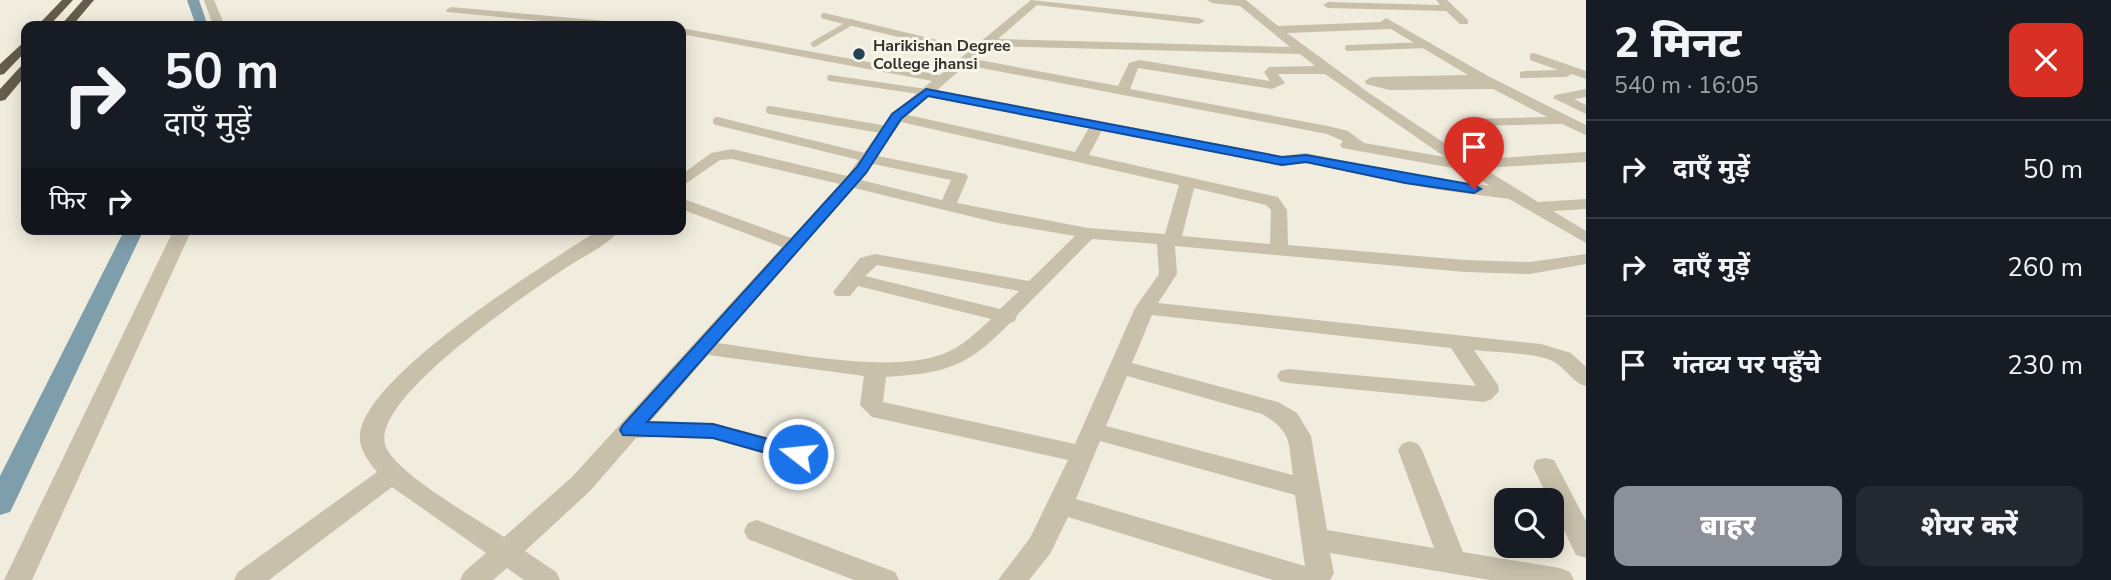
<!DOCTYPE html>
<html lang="hi">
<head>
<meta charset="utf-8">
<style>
  body { margin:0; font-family:"Nunito Sans","Noto Sans Devanagari",sans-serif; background:#242831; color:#f1f3f6; height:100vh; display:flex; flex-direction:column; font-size:26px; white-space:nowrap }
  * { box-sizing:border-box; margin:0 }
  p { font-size:23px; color:#9ea1a6 }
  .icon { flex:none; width:38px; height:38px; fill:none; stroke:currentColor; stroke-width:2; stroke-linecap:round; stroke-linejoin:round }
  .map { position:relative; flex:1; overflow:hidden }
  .panel { display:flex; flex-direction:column; background:#171b24; width:525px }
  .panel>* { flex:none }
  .guide { position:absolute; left:21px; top:21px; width:665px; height:214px; border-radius:14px; box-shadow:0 4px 18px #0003; background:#171b24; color:#f1f3f6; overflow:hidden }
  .tools { position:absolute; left:1494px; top:488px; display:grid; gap:14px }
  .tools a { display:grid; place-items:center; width:70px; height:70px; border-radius:14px; background:#171b24; box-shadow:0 4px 18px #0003; font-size:35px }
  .pin { position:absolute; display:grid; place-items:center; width:60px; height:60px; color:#fff; margin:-72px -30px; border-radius:50% 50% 50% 0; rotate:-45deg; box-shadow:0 0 7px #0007 }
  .pin .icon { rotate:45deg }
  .me { position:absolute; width:77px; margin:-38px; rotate:286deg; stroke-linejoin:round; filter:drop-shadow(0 0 5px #0008) }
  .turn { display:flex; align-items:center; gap:24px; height:147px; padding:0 28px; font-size:32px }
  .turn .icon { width:91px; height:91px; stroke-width:2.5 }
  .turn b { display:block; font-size:49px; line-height:60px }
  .then { display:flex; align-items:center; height:66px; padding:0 28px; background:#0003; gap:14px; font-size:26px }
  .round { display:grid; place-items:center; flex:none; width:74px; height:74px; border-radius:14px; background:#242831 }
  .overview { display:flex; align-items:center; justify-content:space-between; height:119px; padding:0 28px }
  h1 { font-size:42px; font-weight:800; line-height:52px }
  .cta { display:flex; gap:14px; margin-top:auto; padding:14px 28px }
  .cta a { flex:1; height:80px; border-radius:14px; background:#8c9099; color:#fff; font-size:28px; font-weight:800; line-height:80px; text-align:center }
  .cta a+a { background:#242831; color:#f1f3f6 }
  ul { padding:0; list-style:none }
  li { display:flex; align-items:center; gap:21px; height:98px; padding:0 28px; border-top:2px solid #363941 }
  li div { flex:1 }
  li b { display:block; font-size:26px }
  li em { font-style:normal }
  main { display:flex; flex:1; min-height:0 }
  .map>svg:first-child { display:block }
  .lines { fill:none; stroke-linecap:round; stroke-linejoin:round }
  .canal { fill:#7f9eab; fill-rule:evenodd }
  .service-far1 { stroke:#c8c0ab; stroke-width:6 }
  .service { stroke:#c8c0ab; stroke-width:8 }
  .minor { fill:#c8c0ab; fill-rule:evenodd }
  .trunk { fill:#665c4e; fill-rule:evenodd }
  .route { fill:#1a73e8; stroke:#114b97; stroke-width:2 }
  .poi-dot { fill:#245; stroke:#f8f6ea; stroke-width:2.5 }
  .labels { text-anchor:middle; stroke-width:6; stroke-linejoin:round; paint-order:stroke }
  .far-poi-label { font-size:16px; font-weight:bold; fill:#36312a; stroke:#f8f6ea; text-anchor:start }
</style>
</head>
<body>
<main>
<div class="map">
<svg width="1586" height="580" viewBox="0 0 1586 580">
  <rect width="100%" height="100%" fill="#f1edde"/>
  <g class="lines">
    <path class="canal" d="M187,0H199L208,26H196Z
      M125,229H144L14,504L10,512L0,515V476Z"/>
    <path class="service-far1" d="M824,16L974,52
      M814,44L852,22
      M1348,48L1428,45
      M830,78L926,92"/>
    <path class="service" d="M770,110L887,130
      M717,121L868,158"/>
    <path class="minor" d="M204,0H214L225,26H213Z
      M1031,0L1199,18L1205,21L1199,24L1037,5L998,39L1290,47L1240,6L1212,3L1207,0H1246L1278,26L1381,22L1386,18L1488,76L1586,125V135L1562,124L1460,126L1458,123L1465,119L1547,117L1493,89L1389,90L1366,84L1365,81L1371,77L1468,75L1391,29L1287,33L1369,93L1470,160L1586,152V162L1483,168L1538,202L1586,199V209L1553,211L1586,231V243L1509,199L1433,189L1306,163L1282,166L1102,130L1089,155L1278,197L1287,210L1288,245L1465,260L1530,262L1586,254V264L1530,274L1465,272L1175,246L1177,274L1158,303L1541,344L1571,353L1586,367V386C1573,383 1567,370 1556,363C1538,352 1496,353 1474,350L1498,385L1499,391L1492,399L1484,402L1288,383L1280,381L1277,376L1280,371L1288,369L1476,386L1451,348L1152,315L1132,363L1278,402L1297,413L1311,436L1327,530L1434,548L1398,450L1402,444L1410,441L1418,444L1422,450L1463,552L1560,568L1570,572L1574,580H1490L1330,553L1334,573L1330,580H1273L1068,517L1050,554L1029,580H998L1030,538L1068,460L872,417L860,405L864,376L708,355L651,421L713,423L807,448L810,454L807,460L798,463L713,439L681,436L636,438L590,491L525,551L556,572L560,580H524L507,568L493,580H460L464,572L486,553L392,487L269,580H234L238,572L377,472C369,462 358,448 360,434C368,372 547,264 600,229H621C607,246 582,257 564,269C529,293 366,401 386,447C397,474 477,519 504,537L572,477L782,247L681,209V198L791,238L840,184L732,159L720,160L681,187V175L711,153L732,149L847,176L892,114L932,81L681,34V28L940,75ZM990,46L1300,54L1315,66L1269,67L1264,72L1270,81L1139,60L1129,63L1118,86L974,59ZM966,65L1327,134L1343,141L1340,145L1342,148L1464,170L1490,186L1433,179L1306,153L1282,156L937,90ZM1138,68L1272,89L1285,83L1278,74H1325L1445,157L1364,143L1348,131L1328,126L1130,89ZM929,97L1089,128L1075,152L908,115ZM901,122L1179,185L1165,234L1088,228L957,203L968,177L966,174L878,156ZM873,164L951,180L942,200L861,180ZM854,188L998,223L1075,236L1029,281L875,254L860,258L833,292L836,296H850L858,286L991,319C976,333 963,346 943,354C888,375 779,351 718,343ZM1194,188L1266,205L1271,210L1270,244L1182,236ZM1092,239L1157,244L1159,274L1135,308L1075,444L883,402L886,377C947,373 967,367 1010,323L1015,321L1017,315ZM877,265L1019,291L1000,309L865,276ZM1127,376L1262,414C1293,432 1288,442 1293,475L1106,426ZM1100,441L1295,495L1305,566L1076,499Z
      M1436,0H1447L1468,20V24H1460L1446,11L1328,8L1323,5L1328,2L1440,5Z
      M451,7L628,23L634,26H593L447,12L446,10Z
      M1534,53L1586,71V79L1572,74L1566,77L1520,78V72L1525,71L1558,70L1530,60V54Z
      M1586,89V97L1574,99L1586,105V114L1553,98L1555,95Z
      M174,229H192L32,580H4Z
      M1545,458L1554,460L1586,521V558L1576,555L1552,506V500H1549L1533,467L1536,460Z
      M757,520L895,572L899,580H854L748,539L744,531L748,523Z"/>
    <path class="trunk" d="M62,0H73L49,26H37Z
      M83,0H94L72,26H60Z
      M26,40V51L4,74L0,75V64Z
      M26,64V75L5,100L0,101V89L22,65Z"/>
  </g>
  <path class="route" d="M926,89L1282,157L1306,155L1474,185L1481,189L1474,193L1405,183L1306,162L1282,165L928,96L901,119L866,173L647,422L713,424L805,449L808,454L805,460L798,462L713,438L623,435L620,430L623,425L857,167L892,114Z"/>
  <circle class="poi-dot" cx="859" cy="54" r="7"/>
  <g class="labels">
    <g class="far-poi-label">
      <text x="873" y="51">Harikishan Degree<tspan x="873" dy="18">College jhansi</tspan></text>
    </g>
  </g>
</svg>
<div class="tools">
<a><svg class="icon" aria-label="search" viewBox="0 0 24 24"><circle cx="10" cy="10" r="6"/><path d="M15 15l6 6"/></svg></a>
</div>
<div class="pin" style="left:1474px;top:189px;background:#d93025"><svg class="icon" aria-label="arrive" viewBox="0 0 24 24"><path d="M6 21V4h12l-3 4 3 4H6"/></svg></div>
<svg class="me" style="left:798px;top:454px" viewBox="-20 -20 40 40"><circle r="17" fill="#1a73e8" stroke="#fff" stroke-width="3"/><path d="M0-11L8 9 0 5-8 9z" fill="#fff"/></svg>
<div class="guide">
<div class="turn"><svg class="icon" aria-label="right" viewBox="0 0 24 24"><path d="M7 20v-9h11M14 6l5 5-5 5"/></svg><div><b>50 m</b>दाएँ मुड़ें</div></div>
<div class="then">फिर<svg class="icon" aria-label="right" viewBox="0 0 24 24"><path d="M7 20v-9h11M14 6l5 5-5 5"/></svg></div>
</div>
</div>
<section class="panel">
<div class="overview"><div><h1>2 मिनट</h1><p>540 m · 16:05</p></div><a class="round" style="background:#d93025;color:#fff"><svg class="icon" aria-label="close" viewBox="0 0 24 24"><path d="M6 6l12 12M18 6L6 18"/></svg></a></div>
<ul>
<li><svg class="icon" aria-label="right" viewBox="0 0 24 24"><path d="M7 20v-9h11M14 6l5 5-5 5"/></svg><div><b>दाएँ मुड़ें</b></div><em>50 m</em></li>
<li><svg class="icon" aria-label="right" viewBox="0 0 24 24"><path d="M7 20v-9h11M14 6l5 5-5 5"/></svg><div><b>दाएँ मुड़ें</b></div><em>260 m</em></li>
<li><svg class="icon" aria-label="arrive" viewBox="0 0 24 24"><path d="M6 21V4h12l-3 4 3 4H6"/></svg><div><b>गंतव्य पर पहुँचे</b></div><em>230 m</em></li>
</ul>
<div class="cta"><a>बाहर</a><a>शेयर करें</a></div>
</section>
</main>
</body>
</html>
